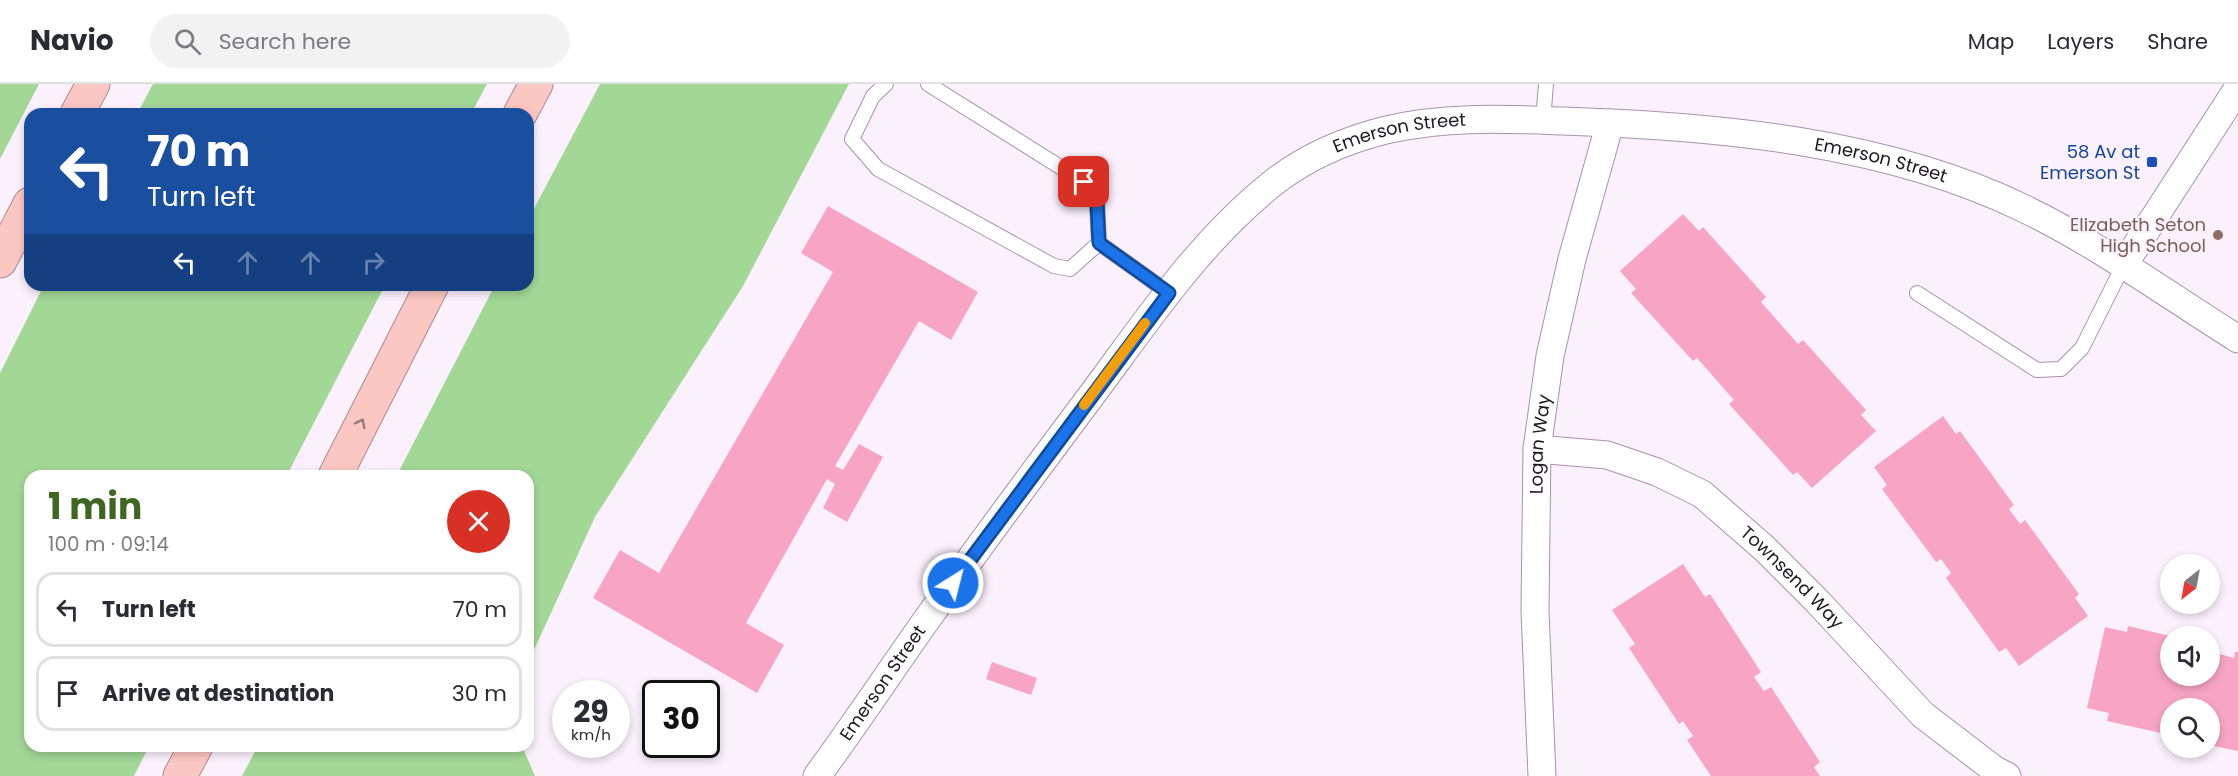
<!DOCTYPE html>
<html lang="en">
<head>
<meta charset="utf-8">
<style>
  body { margin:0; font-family:Poppins,sans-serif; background:#f2f2f3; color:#2b2b33; height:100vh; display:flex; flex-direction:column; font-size:22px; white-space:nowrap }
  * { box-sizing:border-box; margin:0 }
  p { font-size:20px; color:#7c7c81 }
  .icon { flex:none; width:33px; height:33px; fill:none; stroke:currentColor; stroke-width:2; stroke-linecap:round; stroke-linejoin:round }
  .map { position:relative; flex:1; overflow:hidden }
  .sheet { position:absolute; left:24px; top:386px; width:510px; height:282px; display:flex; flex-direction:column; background:#fff; border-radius:18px; box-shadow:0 3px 9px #0003 }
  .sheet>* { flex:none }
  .guide { position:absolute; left:24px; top:24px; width:510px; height:183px; border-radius:18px; box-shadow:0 3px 9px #0003; background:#1a4fa0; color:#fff; overflow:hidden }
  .needle { width:39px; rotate:211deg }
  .tools { position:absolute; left:2160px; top:470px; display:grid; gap:12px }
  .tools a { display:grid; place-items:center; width:60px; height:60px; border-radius:50%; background:#fff; box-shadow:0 3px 9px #0003; font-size:30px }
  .speed { position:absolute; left:552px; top:596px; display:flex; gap:12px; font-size:30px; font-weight:700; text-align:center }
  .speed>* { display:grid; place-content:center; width:78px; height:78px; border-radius:50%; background:#fff; box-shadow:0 3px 9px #0003; line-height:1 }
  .speed small { font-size:15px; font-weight:400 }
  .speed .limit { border:3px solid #111; border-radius:9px; background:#fff; color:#111 }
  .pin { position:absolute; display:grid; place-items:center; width:51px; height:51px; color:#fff; margin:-26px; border-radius:12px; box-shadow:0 3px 9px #0006 }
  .me { position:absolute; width:66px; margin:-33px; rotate:36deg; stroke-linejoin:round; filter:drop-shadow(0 0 4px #0008) }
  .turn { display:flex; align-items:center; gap:21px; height:126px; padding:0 24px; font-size:27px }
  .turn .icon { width:78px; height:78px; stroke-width:2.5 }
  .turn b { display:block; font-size:42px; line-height:51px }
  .lanes { display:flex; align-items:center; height:57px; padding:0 24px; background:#0003; justify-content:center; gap:30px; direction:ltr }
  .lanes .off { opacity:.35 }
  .round { display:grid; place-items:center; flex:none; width:63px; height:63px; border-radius:32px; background:#f2f2f3 }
  .headline { display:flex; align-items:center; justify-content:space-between; height:102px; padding:0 24px }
  h1 { font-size:36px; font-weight:700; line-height:45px; color:#3f6722 }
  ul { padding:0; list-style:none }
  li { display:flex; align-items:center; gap:18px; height:75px; margin:0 12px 9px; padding:0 12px; border:3px solid #e1e1e2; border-radius:18px }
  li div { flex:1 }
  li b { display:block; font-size:22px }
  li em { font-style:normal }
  header { display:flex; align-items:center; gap:36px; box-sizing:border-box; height:84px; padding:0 30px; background:#fff; border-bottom:2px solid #e1e1e2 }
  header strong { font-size:28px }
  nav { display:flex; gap:33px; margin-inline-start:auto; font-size:21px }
  .search { width:420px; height:54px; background:#f2f2f3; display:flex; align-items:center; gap:15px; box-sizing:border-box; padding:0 21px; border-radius:33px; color:#7c7c81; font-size:22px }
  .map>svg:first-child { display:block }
  .forest { fill:#a2d796 }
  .building { fill:#f7a5c3 }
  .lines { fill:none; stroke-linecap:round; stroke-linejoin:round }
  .lane-casing { stroke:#a891ad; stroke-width:16 }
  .street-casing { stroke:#a891ad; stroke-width:29 }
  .highway-casing { stroke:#ae898a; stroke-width:35 }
  .lane { stroke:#fff; stroke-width:14 }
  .street { stroke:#fff; stroke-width:27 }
  .highway { stroke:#fbc7c2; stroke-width:33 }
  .oneway { stroke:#98787a }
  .route-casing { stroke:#114b97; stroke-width:15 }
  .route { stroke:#1a73e8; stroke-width:10 }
  .slow { stroke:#f59e0b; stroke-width:10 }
  .transit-dot { fill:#1a4fb4; stroke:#fbf1fd; stroke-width:2 }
  .education-dot { fill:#8d6e63; stroke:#fbf1fd; stroke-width:2 }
  .labels { text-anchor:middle; stroke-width:4.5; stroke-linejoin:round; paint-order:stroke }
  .street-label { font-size:18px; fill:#1f1721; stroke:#fbf1fd }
  .transit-label { font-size:18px; fill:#164399; stroke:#fbf1fd; text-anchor:end }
  .education-label { font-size:18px; fill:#785e54; stroke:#fbf1fd; text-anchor:end }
</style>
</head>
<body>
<header>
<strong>Navio</strong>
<div class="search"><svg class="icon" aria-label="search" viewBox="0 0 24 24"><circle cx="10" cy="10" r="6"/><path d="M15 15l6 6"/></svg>Search here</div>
<nav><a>Map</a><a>Layers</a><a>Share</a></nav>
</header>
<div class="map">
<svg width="2238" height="692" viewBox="0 0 2238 692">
  <rect width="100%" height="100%" fill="#fbf1fd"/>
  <path class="forest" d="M0,0H39L0,75Z
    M153,0H487L471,30H137Z
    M600,0H849L743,202L595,433L528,579V392L397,391L495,201H528V136Z
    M44,201H385L287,391L30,392V662H149L134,692H0V289Z
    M258,662H522L535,692H242Z"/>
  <path class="building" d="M828,122L978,208L951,256L919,237L835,382L843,386L859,360L883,373L847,438L823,424L835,400L827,395L746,539L784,561L757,609L593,514L620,466L659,489L833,188L801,169Z
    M1683,130L1699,147L1703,143L1766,213L1761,218L1798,260L1803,256L1866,326L1861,331L1876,347L1812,404L1797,388L1793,391L1729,320L1734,316L1697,274L1693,277L1631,209L1636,205L1620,187Z
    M1943,332L1956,350L1960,347L2014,421L2009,425L2020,440L2025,436L2079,510L2075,514L2088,532L2019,582L2006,564L1999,568L1946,494L1951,489L1941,475L1936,478L1882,405L1887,401L1874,383Z
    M1683,480L1705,513L1710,510L1761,588L1754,593L1764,607L1771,603L1820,678L1814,683L1820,692H1711L1687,656L1693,652L1683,637L1679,640L1629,564L1635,560L1612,526Z
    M2128,542L2170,552V591H2210V561L2217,563L2216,569L2234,574L2235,568H2238V667L2214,662L2215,655L2210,654V624H2170V651L2107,637L2109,629L2087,624L2105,543L2127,548Z
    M992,578L1037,594L1031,611L986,595Z"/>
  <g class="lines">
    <g class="lane-casing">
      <path id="lane" d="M886,0L873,12L852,55L878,85L1054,182L1070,185L1099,159
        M928,0L1084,98L1097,118L1099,159
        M1543,37L1546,0
        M1099,159L1169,209
        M1917,209L2037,286L2061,285L2082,264L2123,182"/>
    </g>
    <g class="street-casing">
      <g id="street">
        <path d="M2123,182L2238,4"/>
        <path id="s1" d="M1537,365L1607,371L1657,388L1702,410L1764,464L1818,518L1923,631L1995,686L2007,692"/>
        <path id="s2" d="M817,692C854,642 889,589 925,538C980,461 1037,384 1094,308C1148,235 1201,156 1273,99C1306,73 1346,56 1386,46C1444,32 1504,35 1563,37C1716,42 1886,57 2025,125C2099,161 2168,211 2238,255"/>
        <path id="s3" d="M1542,692L1535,527L1537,365L1550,272L1572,175L1610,39"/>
      </g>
    </g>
    <g class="highway-casing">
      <path id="highway" d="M77,30L93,0
        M520,30L536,0
        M0,177L30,120
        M335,392L432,201
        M180,692L196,662"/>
    </g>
    <use href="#lane" class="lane"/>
    <use href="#street" class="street"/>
    <use href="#highway" class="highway"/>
  </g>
  <defs><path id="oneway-chevron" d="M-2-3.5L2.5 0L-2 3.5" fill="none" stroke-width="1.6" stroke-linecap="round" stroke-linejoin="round" transform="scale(1.5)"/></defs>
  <use class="oneway" href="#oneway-chevron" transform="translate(361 339) rotate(-63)"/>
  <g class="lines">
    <g class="route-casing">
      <path id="route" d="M953,499L1169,209L1099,159L1097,118L1084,98"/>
    </g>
    <use href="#route" class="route"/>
    <path class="slow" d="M1084,321L1145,239"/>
  </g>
  <rect class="transit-dot" x="2146" y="72" width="12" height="12" rx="3"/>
  <circle class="education-dot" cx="2218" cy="151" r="6"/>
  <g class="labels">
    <g class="street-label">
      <text dy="6" stroke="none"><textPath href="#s2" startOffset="888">Emerson Street</textPath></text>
      <text dy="6" stroke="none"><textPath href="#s2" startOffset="1374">Emerson Street</textPath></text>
      <text dy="6" stroke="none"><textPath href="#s3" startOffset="332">Logan Way</textPath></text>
      <text dy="6" stroke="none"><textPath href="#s1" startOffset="296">Townsend Way</textPath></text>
      <text dy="6" stroke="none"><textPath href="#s2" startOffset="114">Emerson Street</textPath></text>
    </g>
    <g class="transit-label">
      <text x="2140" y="74">58 Av at<tspan x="2140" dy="21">Emerson St</tspan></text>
    </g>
    <g class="education-label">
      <text x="2206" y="147">Elizabeth Seton<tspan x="2206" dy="21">High School</tspan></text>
    </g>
  </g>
</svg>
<div class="tools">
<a><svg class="needle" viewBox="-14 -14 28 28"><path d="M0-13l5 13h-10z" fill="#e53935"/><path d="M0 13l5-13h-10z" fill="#7c7c81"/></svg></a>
<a><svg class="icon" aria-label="sound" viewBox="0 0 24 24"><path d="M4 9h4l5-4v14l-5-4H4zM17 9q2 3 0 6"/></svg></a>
<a><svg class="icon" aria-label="search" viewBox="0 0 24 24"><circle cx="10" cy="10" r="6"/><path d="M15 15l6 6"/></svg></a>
</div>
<div class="speed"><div>29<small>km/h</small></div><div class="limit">30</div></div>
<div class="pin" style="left:1084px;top:98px;background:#d93025"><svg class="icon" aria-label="arrive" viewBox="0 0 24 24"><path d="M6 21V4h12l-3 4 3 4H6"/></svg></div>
<svg class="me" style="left:953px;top:499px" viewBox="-20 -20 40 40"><circle r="17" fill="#1a73e8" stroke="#fff" stroke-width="3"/><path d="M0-11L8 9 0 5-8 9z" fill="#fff"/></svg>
<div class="guide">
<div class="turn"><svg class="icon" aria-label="left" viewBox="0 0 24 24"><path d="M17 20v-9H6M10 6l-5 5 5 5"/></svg><div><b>70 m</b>Turn left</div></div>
<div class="lanes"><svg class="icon" aria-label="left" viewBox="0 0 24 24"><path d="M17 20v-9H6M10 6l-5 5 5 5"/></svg><svg class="icon off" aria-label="ahead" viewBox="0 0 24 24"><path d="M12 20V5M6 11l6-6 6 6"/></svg><svg class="icon off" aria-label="ahead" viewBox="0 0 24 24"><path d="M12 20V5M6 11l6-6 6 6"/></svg><svg class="icon off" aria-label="right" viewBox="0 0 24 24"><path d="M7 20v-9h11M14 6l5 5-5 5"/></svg></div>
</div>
<section class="sheet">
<div class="headline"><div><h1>1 min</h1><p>100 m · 09:14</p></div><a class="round" style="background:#d93025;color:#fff"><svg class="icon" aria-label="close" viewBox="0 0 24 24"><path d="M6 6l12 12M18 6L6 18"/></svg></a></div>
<ul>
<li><svg class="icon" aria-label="left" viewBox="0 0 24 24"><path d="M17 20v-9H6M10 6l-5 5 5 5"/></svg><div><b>Turn left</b></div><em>70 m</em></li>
<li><svg class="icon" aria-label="arrive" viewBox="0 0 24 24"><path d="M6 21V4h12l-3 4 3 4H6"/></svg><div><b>Arrive at destination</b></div><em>30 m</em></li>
</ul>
</section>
</div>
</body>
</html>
